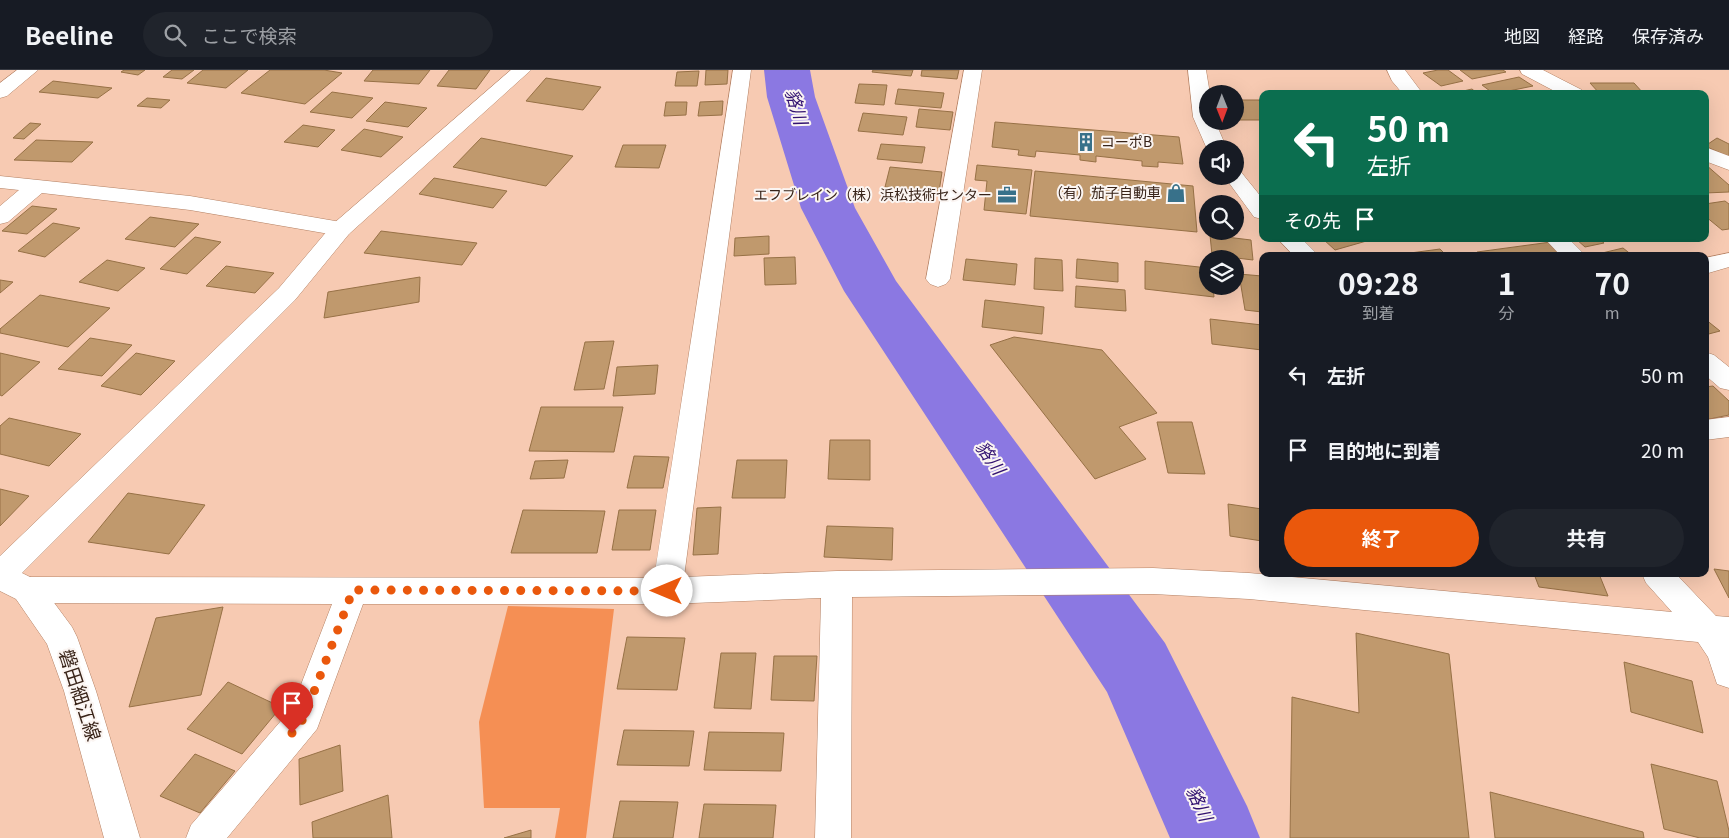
<!DOCTYPE html>
<html lang="ja">
<head>
<meta charset="utf-8">
<style>
  body { margin:0; font-family:Georgia,"Noto Sans JP",serif; background:#20242c; color:#f1f3f6; height:100vh; display:flex; flex-direction:column; font-size:19px; white-space:nowrap }
  * { box-sizing:border-box; margin:0 }
  p { font-size:16px; color:#9ea1a6 }
  .icon { flex:none; width:28px; height:28px; fill:none; stroke:currentColor; stroke-width:2; stroke-linecap:round; stroke-linejoin:round }
  .map { position:relative; flex:1; overflow:hidden }
  .panel { position:absolute; left:1259px; top:182px; width:450px; height:325px; display:flex; flex-direction:column; background:#171b24; border-radius:10px; box-shadow:0 5px 20px #0002 }
  .panel>* { flex:none }
  .guide { position:absolute; left:1259px; top:20px; width:450px; height:152px; border-radius:10px; box-shadow:0 5px 20px #0002; background:#0b6e4f; color:#fff; overflow:hidden }
  .needle { width:32px; rotate:179deg }
  .buttons { position:absolute; left:1199px; top:15px; display:grid; gap:10px }
  .buttons a { display:grid; place-items:center; width:45px; height:45px; border-radius:50%; background:#171b24; box-shadow:0 5px 20px #0002; font-size:25px }
  .pin { position:absolute; display:grid; place-items:center; width:42px; height:42px; color:#fff; margin:-51px -21px; border-radius:50% 50% 50% 0; rotate:-45deg; box-shadow:0 0 5px #0007 }
  .pin .icon { rotate:45deg }
  .me { position:absolute; width:55px; margin:-28px; rotate:270deg; stroke-linejoin:round; filter:drop-shadow(0 0 4px #0008) }
  .turn { display:flex; align-items:center; gap:18px; height:105px; padding:0 25px; font-size:22px }
  .turn .icon { width:65px; height:65px; stroke-width:2.5 }
  .turn b { display:block; font-size:35px; line-height:42px }
  .then { display:flex; align-items:center; height:48px; padding:0 25px; background:#0003; gap:10px; font-size:19px }
  .eta { display:flex; justify-content:space-evenly; align-items:center; height:85px; text-align:center }
  .eta b { font-size:30px; font-weight:700; line-height:35px }
  .cta { display:flex; gap:10px; margin-top:auto; padding:10px 25px }
  .cta a { flex:1; height:58px; border-radius:30px; background:#ea580c; color:#fff; font-size:20px; font-weight:700; line-height:58px; text-align:center }
  .cta a+a { background:#20242c; color:#f1f3f6 }
  ul { padding:0; list-style:none }
  li { display:flex; align-items:center; gap:15px; height:75px; padding:0 25px }
  li div { flex:1 }
  li b { display:block; font-size:19px }
  li em { font-style:normal }
  header { display:flex; align-items:center; gap:30px; box-sizing:border-box; height:70px; padding:0 25px; background:#171b24; border-bottom:1px solid #363941 }
  header strong { font-size:24px }
  nav { display:flex; gap:28px; margin-inline-start:auto; font-size:18px }
  .search { width:350px; height:45px; background:#20242c; display:flex; align-items:center; gap:12px; box-sizing:border-box; padding:0 18px; border-radius:28px; color:#9ea1a6; font-size:19px }
  .map>svg:first-child { display:block }
  .green { fill:#f58f54 }
  .lines { fill:none; stroke-linecap:round; stroke-linejoin:round }
  .river { fill:#8b78e2; fill-rule:evenodd }
  .building { fill:#c0996d; stroke:#977146 }
  .street-casing { stroke:#b38063; stroke-width:1 }
  .secondary-casing { stroke:#b38063; stroke-width:1 }
  .street { fill:#fff; fill-rule:evenodd }
  .secondary { fill:#fff; fill-rule:evenodd }
  .route { stroke:#ea580c; stroke-width:9; stroke-dasharray:0 16.2 }
  .labels { text-anchor:middle; stroke-width:4; stroke-linejoin:round; paint-order:stroke }
  .far-poi-label { font-size:14px; fill:#382318; stroke:#fbf5f2; text-anchor:end }
  .water-label { font-size:18px; font-style:italic; fill:#321271; stroke:#fbf5f2 }
  .near-street-label { font-size:19px; fill:#382318; stroke:#fbf5f2 }
</style>
</head>
<body>
<header>
<strong>Beeline</strong>
<div class="search"><svg class="icon" aria-label="search" viewBox="0 0 24 24"><circle cx="10" cy="10" r="6"/><path d="M15 15l6 6"/></svg>ここで検索</div>
<nav><a>地図</a><a>経路</a><a>保存済み</a></nav>
</header>
<div class="map">
<svg width="1729" height="768" viewBox="0 0 1729 768">
  <rect width="100%" height="100%" fill="#f7cab2"/>
  <path class="green" d="M508,536L614,539L586,768H555L560,738H484L479,652Z"/>
  <g class="lines">
    <path class="river" d="M764,0H810L815,27L855,138L896,211L1165,573L1247,736L1260,768H1170L1107,622L844,221L801,138L767,27Z"/>
  </g>
  <path class="building" d="M124,0H145L138,5L121,2Z
    M172,0H194L182,9L163,7Z
    M203,0H248L226,18L187,13Z
    M270,0H324L342,3L305,34L241,23Z
    M373,0H430L419,14L364,11Z
    M449,0H490L476,19L437,16Z
    M706,0H728L727,14L705,15Z
    M873,0H913L911,6L872,2Z
    M922,0H959L957,9L921,6Z
    M1438,0H1448L1463,11L1441,16L1423,3Z
    M1460,0H1503L1506,2L1472,9Z
    M699,1L697,16H675L677,2Z
    M1519,7L1533,16L1494,24L1482,15Z
    M546,8L601,17L583,40L526,31Z
    M53,11L112,18L98,28L39,22Z
    M1590,13H1634L1644,24H1600Z
    M859,14L887,15L884,35L855,33Z
    M898,19L944,23L941,38L895,34Z
    M1472,19L1478,24H1450Z
    M332,22L373,28L352,48L310,42Z
    M147,28L170,30L161,38L137,36Z
    M1235,30H1259L1262,39V50H1235Z
    M723,31L722,45L698,46L700,32Z
    M385,32L427,38L408,57L366,51Z
    M666,32H687L686,45L664,46Z
    M919,39L953,42L950,60L916,57Z
    M863,43L907,47L903,65L858,61Z
    M995,52L1179,67L1183,94L1158,92V97L1142,96V91L1096,86V92L1080,90V85L1036,81L1035,87L1018,85L1019,80L992,77Z
    M30,53L41,54L24,69L13,68Z
    M303,55L335,60L318,77L284,72Z
    M364,59L403,67L381,87L341,80Z
    M481,68L573,86L546,116L453,97Z
    M1717,68L1729,74V87L1705,76Z
    M36,70L93,72L72,92L14,90Z
    M881,74L925,77L922,93L877,89Z
    M623,75H666L659,98L615,97Z
    M1705,94L1729,115V122L1705,123Z
    M977,95L1032,100L1026,144L984,140L987,111L975,110Z
    M890,97L942,102L939,122L885,117Z
    M1035,101L1193,116L1197,162L1030,146Z
    M434,108L507,121L493,138L419,124Z
    M1725,131L1729,134V159L1722,160L1705,146V134Z
    M32,136L57,139L27,164L2,161Z
    M150,147L199,154L175,177L125,169Z
    M53,153L80,158L45,187L18,181Z
    M381,161L477,173L462,195L364,183Z
    M1210,165L1251,170L1253,190L1212,185Z
    M769,166V184L734,186L735,168Z
    M195,167L221,172L187,204L160,199Z
    M1323,169H1368L1370,170L1335,180Z
    M1576,169H1599L1604,173L1585,177Z
    M1551,172L1566,186H1481L1477,182Z
    M1623,178L1633,186H1600L1598,184Z
    M1440,179L1447,186H1388Z
    M795,187L796,214L765,215L764,188Z
    M1035,188L1062,190L1063,221L1034,219Z
    M966,189L1017,194L1015,215L963,210Z
    M1077,189L1118,193V212L1076,208Z
    M107,190L145,198L118,221L79,212Z
    M1145,191L1208,198V216H1213L1214,227L1145,219Z
    M226,196L274,203L255,223L206,216Z
    M1239,204L1262,206V242L1245,240Z
    M420,207L419,232L324,248L328,222Z
    M0,210L13,212L0,223Z
    M1076,216L1125,220L1126,241L1075,237Z
    M40,225L110,238L68,277L0,263V259Z
    M985,230L1044,237L1042,264L982,257Z
    M1210,249L1262,255V280L1212,274Z
    M1705,249L1720,261L1705,265Z
    M1014,267L1102,280L1157,343L1119,357L1146,389L1095,409L990,275Z
    M90,268L132,275L102,306L58,299Z
    M614,271L604,319L574,320L585,272Z
    M0,283L40,292L2,326L0,325Z
    M136,283L175,291L141,325L101,316Z
    M658,295L655,324L613,326L617,297Z
    M1713,316L1729,331V345L1705,350V317Z
    M541,337H623L614,382L529,381Z
    M9,348L81,364L49,396L0,384V356Z
    M1157,352H1192L1205,404L1168,403Z
    M830,370H870V410L828,409Z
    M634,386L669,387L663,418H627Z
    M568,390L564,408L530,409L535,391Z
    M737,390H787L785,428H732Z
    M0,419L29,426L0,456Z
    M128,423L205,435L169,484L88,472Z
    M1228,434L1262,439V471L1230,466Z
    M721,437L718,484L693,485L697,438Z
    M523,440L605,441L597,483H511Z
    M619,440H656L650,480H612Z
    M827,456L893,458L892,490L824,487Z
    M1714,499L1729,501V528Z
    M1534,504H1599L1608,526L1539,517Z
    M223,537L201,625L129,637L156,548Z
    M1356,563L1449,584L1469,768H1290L1292,627L1359,643Z
    M627,567L685,568L677,620L617,619Z
    M721,583H756L751,639L714,638Z
    M774,586H817L814,631L771,630Z
    M1624,592L1692,611L1703,663L1631,642Z
    M228,612L281,637L242,684L187,659Z
    M624,660L694,661L689,696L617,695Z
    M709,662L784,663L781,701L704,700Z
    M340,675L343,721L300,735L299,689Z
    M195,684L235,701L200,743L160,726Z
    M1651,694L1717,711L1729,761V768H1700L1664,759Z
    M1490,722L1643,762L1644,768H1495Z
    M388,725L392,768H313L312,752Z
    M620,731L678,732L673,768H613Z
    M704,734L776,735L773,768H699Z
    M531,760V768H504Z"/>
  <g class="lines">
    <g class="street-casing">
      <path id="street" d="M17,0H38L7,26L0,28V13Z
        M733,0H751L684,507L837,501L1153,498L1249,503L1672,542L1646,513L1642,504H1676L1716,546L1729,547V618L1717,614L1708,587L1698,572L1249,529L1153,524L852,527L851,768H815L821,528L667,534H363L317,659L227,768H186L191,755L292,638L332,534L27,533L16,529L12,520L16,511L27,507L654,508Z
        M964,0H982L950,209L946,214L938,217L930,214L926,209Z
        M1188,0H1206L1210,24H1208V51H1215L1227,79H1207L1193,47Z
        M1387,0H1405L1423,24H1403L1392,11Z
        M1520,0H1543L1582,20L1584,24H1560L1522,4Z
        M1705,77L1729,86V100L1705,91Z
        M1235,100L1241,102L1262,128V149L1254,147L1224,106H1235Z
        M0,106L190,126L341,152L349,154L352,159L349,164L341,166L190,140L42,123L8,152L0,154V136L19,120L0,118Z
        M1278,169H1302L1319,186H1294Z
        M1545,169H1569L1586,186H1561Z
        M1729,183V197L1705,204V188Z
        M1705,282L1714,285L1729,297V320L1720,318L1705,305Z
        M1729,347V367L1705,370V350Z"/>
    </g>
    <g class="secondary-casing">
      <path id="secondary" d="M511,0H531L349,164L295,230L22,503L38,511L72,557L77,567L96,621L140,768H104L64,621L47,574L16,529L0,521V486L279,218L333,154Z"/>
    </g>
    <use href="#street" class="street"/>
    <use href="#secondary" class="secondary"/>
  </g>
  <g class="lines">
    <path class="route" d="M292,663L304,648L353,520L667,521"/>
  </g>
  <defs>
    <g id="building-bare" transform="scale(1.5)"><path d="M-4-6H4V6H1V3H-1V6H-4ZM-2.5-4.3h1.7v1.8h-1.7ZM.8-4.3h1.7v1.8H.8ZM-2.5-1h1.7V.8h-1.7ZM.8-1h1.7V.8H.8Z" fill="#38718a" stroke="#fbf5f2" stroke-width="2.5" paint-order="stroke"/></g>
    <g id="shop-bare" transform="scale(1.5)"><path d="M-5-2.5h2.3a2.7 3.5 0 0 1 5.4 0H5L5.5 6h-11ZM-1.5-2.5h3a1.5 2.3 0 0 0-3 0Z" fill="#38718a" stroke="#fbf5f2" stroke-width="2.5" paint-order="stroke"/></g>
    <g id="office-bare" transform="scale(1.5)"><path d="M-6-3h4V-5.5h4V-3h4V5H-6ZM-1-4.5V-3h2v-1.5ZM-6 0V1H6V0Z" fill="#38718a" stroke="#fbf5f2" stroke-width="2.5" paint-order="stroke"/></g>
  </defs>
  <g fill-rule="evenodd">
    <use href="#building-bare" x="1086" y="72"/>
    <use href="#shop-bare" x="1176" y="123"/>
    <use href="#office-bare" x="1007" y="125"/>
  </g>
  <g class="labels">
    <g class="far-poi-label">
      <text x="1101" y="77" text-anchor="start">コーポB</text>
      <text x="1161" y="128">（有）茄子自動車</text>
      <text x="992" y="130">エフブレイン（株）浜松技術センター</text>
    </g>
    <g class="water-label">
      <text transform="translate(796 37) rotate(74)" y="6">貉川</text>
      <text transform="translate(990 388) rotate(55)" y="6">貉川</text>
      <text transform="translate(1199 734) rotate(65)" y="6">貉川</text>
    </g>
    <g class="near-street-label">
      <text transform="translate(80 625) rotate(72)" y="7">磐田細江線</text>
    </g>
  </g>
</svg>
<div class="buttons">
<a><svg class="needle" viewBox="-14 -14 28 28"><path d="M0-13l5 13h-10z" fill="#e53935"/><path d="M0 13l5-13h-10z" fill="#9ea1a6"/></svg></a>
<a><svg class="icon" aria-label="sound" viewBox="0 0 24 24"><path d="M4 9h4l5-4v14l-5-4H4zM17 9q2 3 0 6"/></svg></a>
<a><svg class="icon" aria-label="search" viewBox="0 0 24 24"><circle cx="10" cy="10" r="6"/><path d="M15 15l6 6"/></svg></a>
<a><svg class="icon" aria-label="layers" viewBox="0 0 24 24"><path d="M12 4l9 5-9 5-9-5zM3 14l9 5 9-5"/></svg></a>
</div>
<div class="pin" style="left:292px;top:663px;background:#d93025"><svg class="icon" aria-label="arrive" viewBox="0 0 24 24"><path d="M6 21V4h12l-3 4 3 4H6"/></svg></div>
<svg class="me" style="left:667px;top:521px" viewBox="-20 -20 40 40"><circle r="19" fill="#fff"/><path d="M0-13L10 11 0 6-10 11z" fill="#ea580c"/></svg>
<div class="guide">
<div class="turn"><svg class="icon" aria-label="left" viewBox="0 0 24 24"><path d="M17 20v-9H6M10 6l-5 5 5 5"/></svg><div><b>50 m</b>左折</div></div>
<div class="then">その先<svg class="icon" aria-label="arrive" viewBox="0 0 24 24"><path d="M6 21V4h12l-3 4 3 4H6"/></svg></div>
</div>
<section class="panel">
<div class="eta">
<div><b>09:28</b><p>到着</p></div>
<div><b>1</b><p>分</p></div>
<div><b>70</b><p>m</p></div>
</div>
<ul>
<li><svg class="icon" aria-label="left" viewBox="0 0 24 24"><path d="M17 20v-9H6M10 6l-5 5 5 5"/></svg><div><b>左折</b></div><em>50 m</em></li>
<li><svg class="icon" aria-label="arrive" viewBox="0 0 24 24"><path d="M6 21V4h12l-3 4 3 4H6"/></svg><div><b>目的地に到着</b></div><em>20 m</em></li>
</ul>
<div class="cta"><a>終了</a><a>共有</a></div>
</section>
</div>
</body>
</html>
